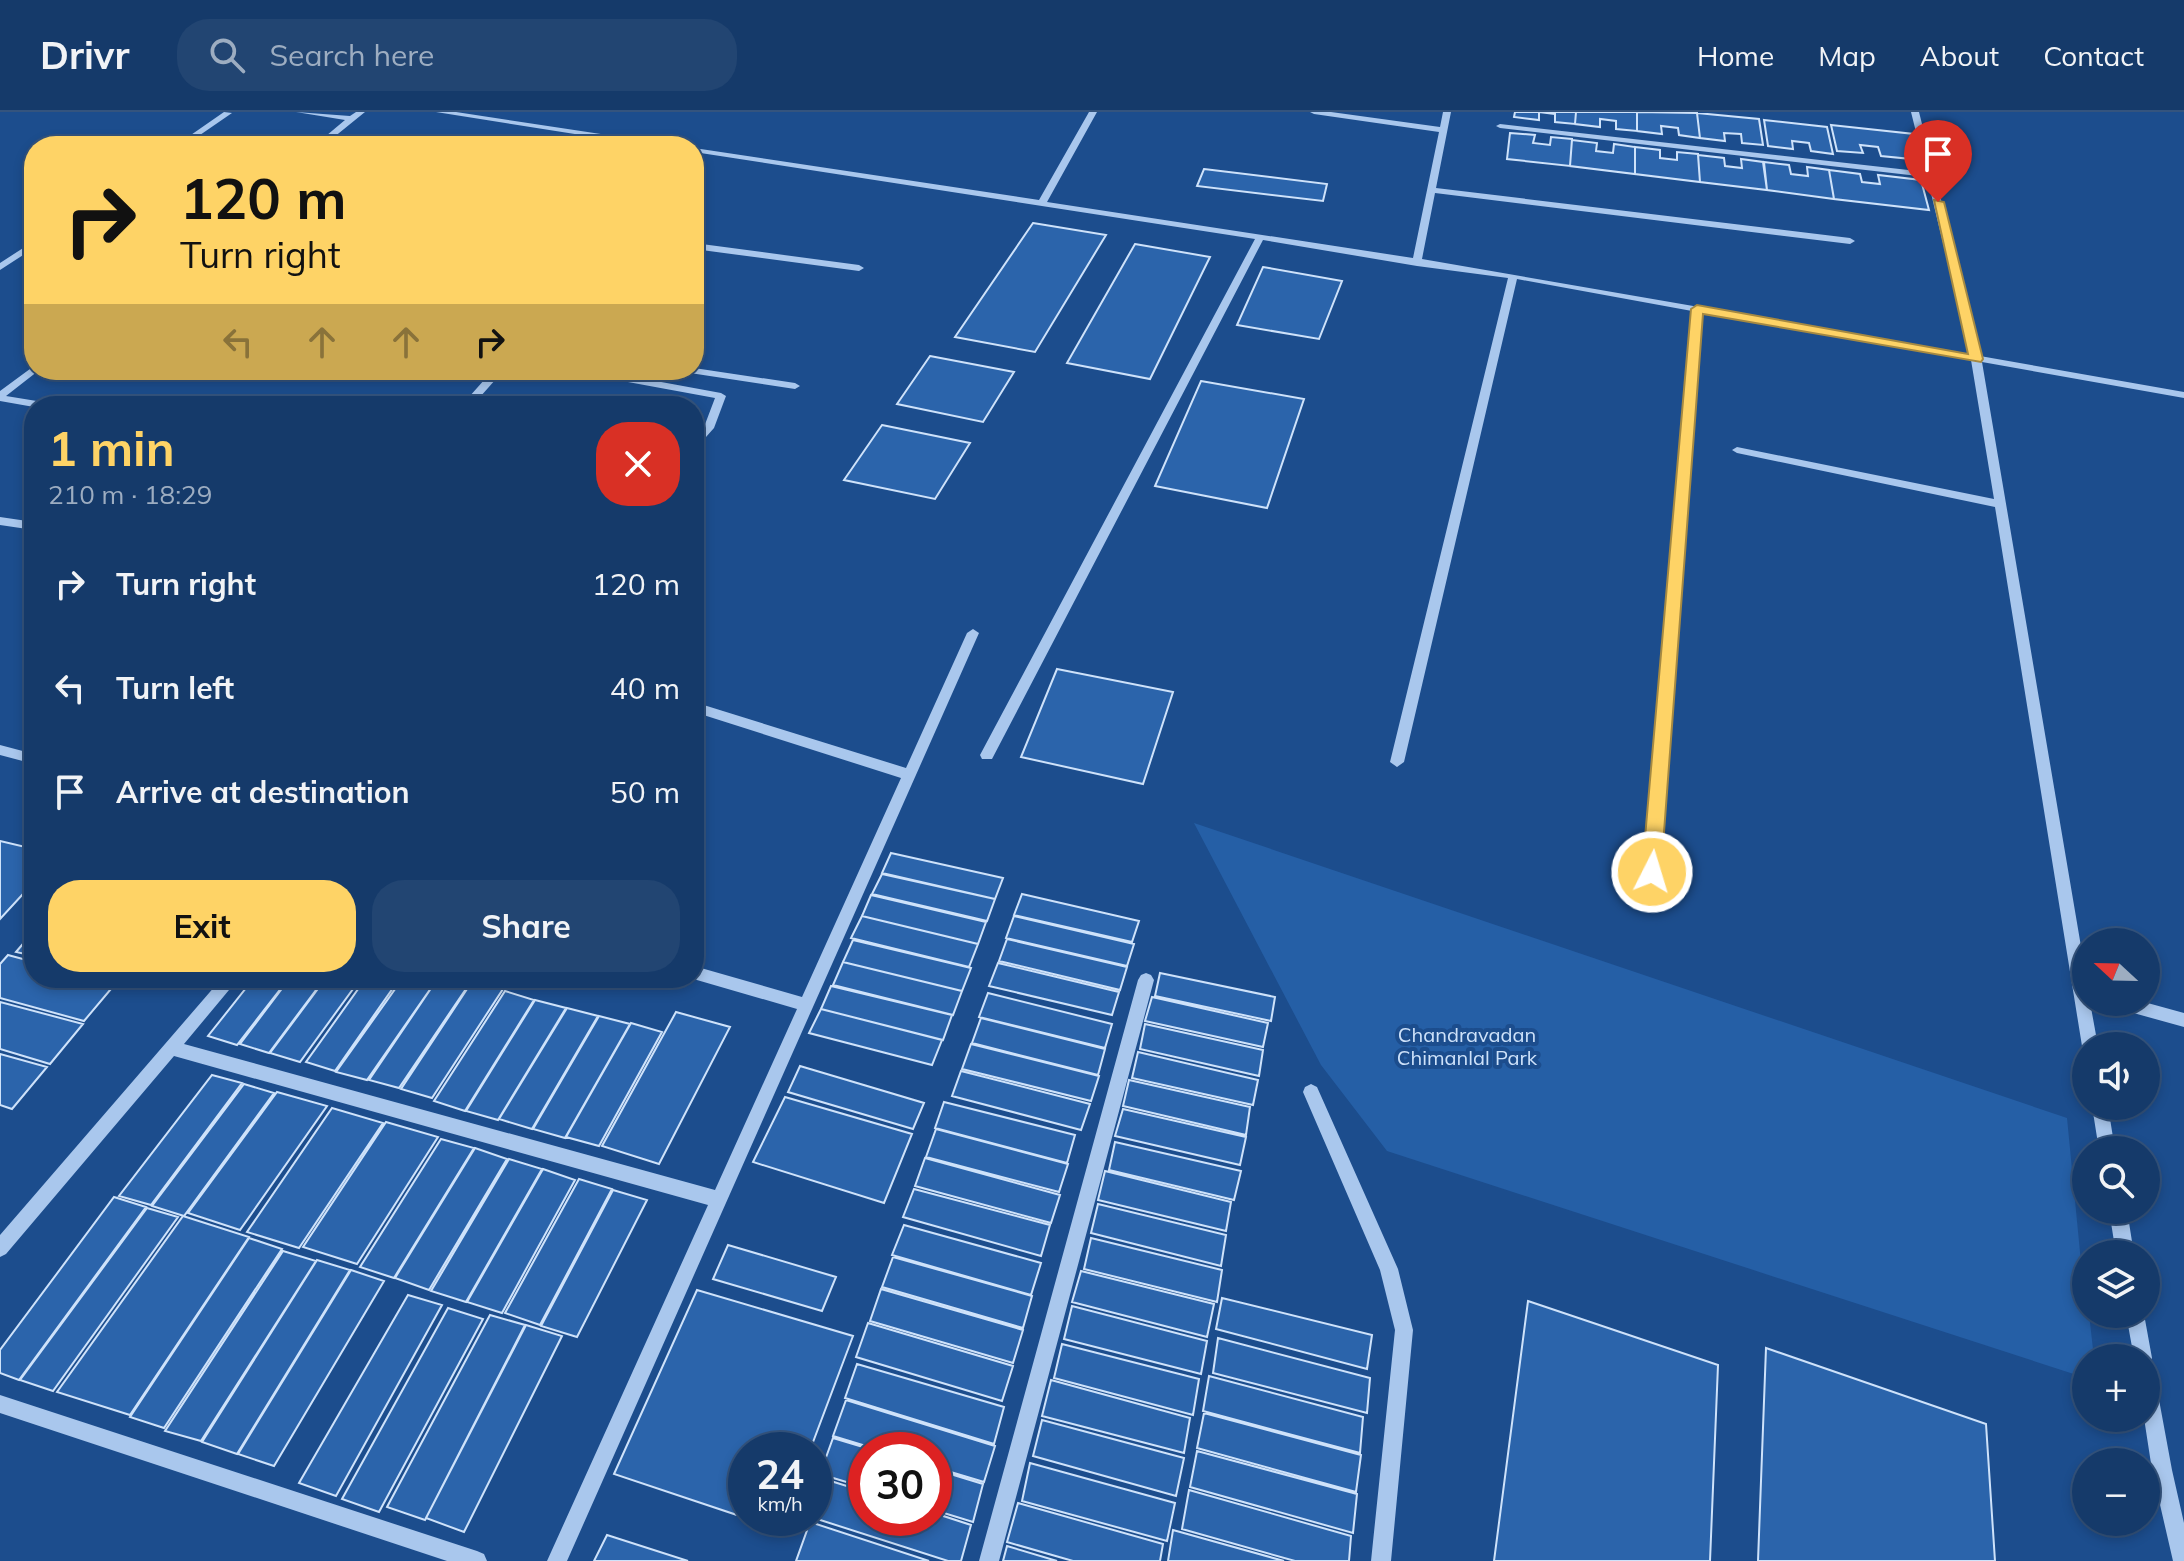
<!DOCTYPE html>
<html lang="en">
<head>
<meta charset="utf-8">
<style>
  body { margin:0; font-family:Mulish,sans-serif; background:#224572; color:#f1f3f6; height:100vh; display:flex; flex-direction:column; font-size:30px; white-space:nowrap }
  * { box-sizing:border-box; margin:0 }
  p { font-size:26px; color:#9dadc1 }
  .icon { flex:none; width:44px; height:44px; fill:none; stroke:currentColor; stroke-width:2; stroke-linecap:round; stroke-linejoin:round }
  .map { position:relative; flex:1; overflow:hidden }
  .sheet { position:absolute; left:24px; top:284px; width:680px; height:592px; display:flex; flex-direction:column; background:#153a6a; border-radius:32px; box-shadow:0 4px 12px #0003,0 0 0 2px #34547e }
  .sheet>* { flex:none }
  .guide { position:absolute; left:24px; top:24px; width:680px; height:244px; border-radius:32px; box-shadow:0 4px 12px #0003,0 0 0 2px #34547e; background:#fed366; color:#111; overflow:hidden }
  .needle { width:52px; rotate:292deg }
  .controls { position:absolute; left:2072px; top:816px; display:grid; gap:16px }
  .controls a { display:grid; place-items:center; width:88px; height:88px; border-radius:50%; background:#153a6a; box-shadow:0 4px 12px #0003,0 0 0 2px #34547e; font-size:40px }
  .speed { position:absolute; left:728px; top:1320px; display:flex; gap:16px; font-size:40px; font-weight:700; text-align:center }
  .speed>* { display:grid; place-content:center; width:104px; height:104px; border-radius:50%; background:#153a6a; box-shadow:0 4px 12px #0003,0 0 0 2px #34547e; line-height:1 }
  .speed small { font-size:20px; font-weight:400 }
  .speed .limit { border:12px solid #d22; background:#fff; color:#111 }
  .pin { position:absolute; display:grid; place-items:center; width:68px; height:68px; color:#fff; margin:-82px -34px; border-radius:50% 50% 50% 0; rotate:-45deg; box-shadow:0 0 8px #0007 }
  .pin .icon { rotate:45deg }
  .me { position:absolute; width:88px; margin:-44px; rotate:5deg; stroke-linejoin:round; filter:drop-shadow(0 0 6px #0008) }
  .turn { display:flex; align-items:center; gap:28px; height:168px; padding:0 24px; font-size:36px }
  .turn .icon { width:104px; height:104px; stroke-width:2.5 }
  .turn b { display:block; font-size:56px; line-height:68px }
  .lanes { display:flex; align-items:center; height:76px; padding:0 24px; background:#0003; justify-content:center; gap:40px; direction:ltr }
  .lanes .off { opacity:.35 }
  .round { display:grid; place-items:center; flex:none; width:84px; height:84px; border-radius:32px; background:#224572 }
  .summary { display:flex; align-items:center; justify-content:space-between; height:136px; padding:0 24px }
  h1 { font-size:48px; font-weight:700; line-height:60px; color:#fed366 }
  .button { display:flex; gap:16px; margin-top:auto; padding:16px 24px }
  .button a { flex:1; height:92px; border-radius:32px; background:#fed366; color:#111; font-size:32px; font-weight:700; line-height:92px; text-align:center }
  .button a+a { background:#224572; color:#f1f3f6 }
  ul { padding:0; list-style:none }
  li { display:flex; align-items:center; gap:24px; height:104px; padding:0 24px }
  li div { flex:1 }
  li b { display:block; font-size:30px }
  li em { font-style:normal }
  header { display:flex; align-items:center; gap:48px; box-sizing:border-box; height:112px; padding:0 40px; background:#153a6a; border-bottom:2px solid #34547e }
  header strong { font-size:38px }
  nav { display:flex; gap:44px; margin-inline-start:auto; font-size:28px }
  .search { width:560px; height:72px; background:#224572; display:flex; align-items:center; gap:20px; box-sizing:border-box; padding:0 28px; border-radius:32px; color:#9dadc1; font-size:30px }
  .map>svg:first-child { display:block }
  .green { fill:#255fa6 }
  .building { fill:#2b64ab; stroke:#cee2fa; stroke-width:2 }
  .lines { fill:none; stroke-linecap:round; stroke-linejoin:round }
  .minor { fill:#a9c7ed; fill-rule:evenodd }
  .route { fill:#fed366; stroke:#a58942; stroke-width:2 }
  .labels { text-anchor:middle; stroke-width:8; stroke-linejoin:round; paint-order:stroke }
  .park-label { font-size:20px; fill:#cee2fa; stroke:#1c4d8d }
</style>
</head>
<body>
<header>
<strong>Drivr</strong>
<div class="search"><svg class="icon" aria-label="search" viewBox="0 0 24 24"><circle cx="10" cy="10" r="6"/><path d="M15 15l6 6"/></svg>Search here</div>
<nav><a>Home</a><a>Map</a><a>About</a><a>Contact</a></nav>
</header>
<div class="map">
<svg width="2184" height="1449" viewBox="0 0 2184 1449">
  <rect width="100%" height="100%" fill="#1c4d8d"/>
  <path class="green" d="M1194,711L2067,1006L2086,1202H2089L2094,1246H2086V1266L1387,1039L1321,953Z"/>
  <path class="building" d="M1515,0H1576L1575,12L1555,10V2L1539,0V8L1514,5Z
    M1576,0H1637V19L1616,17V9L1600,7V15L1575,12Z
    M1637,0L1697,1L1700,26L1679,23L1678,16L1661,14L1662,22L1637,19Z
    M1697,1L1759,7L1763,33L1742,31L1741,22L1724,21L1725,29L1700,26Z
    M1764,8L1827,15L1833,42L1811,39L1809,31L1792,29L1793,37L1768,34Z
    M1831,13L1914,22L1922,48L1881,44L1878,35L1860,33L1863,41L1837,39Z
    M1510,21L1535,23L1533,31L1550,33L1551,25L1572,27L1570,54L1507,47Z
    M1572,28L1597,31L1596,39L1613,41L1614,32L1635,35V62L1570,54Z
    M1635,35L1660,38V46L1677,48V40L1698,42L1700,70L1635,62Z
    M1698,43L1724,46L1725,54L1742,56L1741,47L1763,50L1767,78L1700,70Z
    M1764,50L1789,53L1791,62L1808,64L1807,55L1829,58L1834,87L1767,78Z
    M1204,57L1327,72L1323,89L1197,74Z
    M1829,58L1860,62L1862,70L1880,72L1878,63L1921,68L1929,98L1834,87Z
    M1033,111L1106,123L1035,240L955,225Z
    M1135,132L1210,145L1150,267L1067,251Z
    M1263,155L1342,169L1319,227L1237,213Z
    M930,244L1014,260L983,310L897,292Z
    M1201,269L1304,287L1267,396L1155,374Z
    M882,313L970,331L935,387L844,368Z
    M1057,557L1173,580L1143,672L1021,645Z
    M0,729L34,737V770L0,807Z
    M891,741L1003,766L995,787L882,761Z
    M882,762L995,787L987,809L872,782Z
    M1022,782L1139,809L1132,830L1014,803Z
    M871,783L986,810L978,832L862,804Z
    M862,804L978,832L969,855L851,826Z
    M1014,804L1134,832L1127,854L1006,826Z
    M34,819V844L16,840Z
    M1007,827L1127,855L1120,878L999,849Z
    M853,828L971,856L962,879L843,850Z
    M8,843L34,850V866H96L116,871L84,909L0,886V852Z
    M843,850L962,879L953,903L833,873Z
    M998,851L1119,880L1112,903L989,874Z
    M1160,861L1275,885L1271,909L1155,884Z
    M254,866H289L237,933L208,924Z
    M290,866H325L269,941L240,932Z
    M326,866H361L300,950L270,941Z
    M366,866H400L335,959L306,950Z
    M403,866H438L367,968L336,960Z
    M438,866L472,868L399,976L369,968Z
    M473,868L503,877L432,986L401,977Z
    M831,874L952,903L943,928L821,897Z
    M505,879L534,888L465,999L434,989Z
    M988,881L1112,912L1105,936L979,905Z
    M1152,885L1268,911L1263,935L1145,909Z
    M535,888L566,896L498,1008L466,999Z
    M0,890L83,912L50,952L0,937Z
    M567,896L598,904L532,1017L499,1007Z
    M821,897L942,928L932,953L809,921Z
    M676,900L730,915L659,1052L602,1034Z
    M599,904L630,912L565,1026L533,1017Z
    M981,906L1105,937L1098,963L972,931Z
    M631,911L662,920L599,1034L566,1025Z
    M1145,912L1263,938L1259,964L1140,937Z
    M971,932L1099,964L1091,989L962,957Z
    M1138,940L1258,968L1253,993L1132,966Z
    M0,942L47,955L12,997L0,993Z
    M800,954L924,991L913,1017L788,980Z
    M961,959L1090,992L1081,1018L952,984Z
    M212,963L242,971L151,1093L119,1084Z
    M1129,968L1250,995L1246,1023L1123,994Z
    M244,972L274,981L184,1104L152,1094Z
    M277,980L327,994L240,1118L188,1101Z
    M785,985L912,1022L884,1091L753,1050Z
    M944,990L1075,1023L1067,1051L935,1016Z
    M332,996L383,1011L299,1136L247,1120Z
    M1123,997L1246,1025L1240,1053L1115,1024Z
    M386,1010L438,1025L357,1152L303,1135Z
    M936,1017L1068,1052L1059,1080L926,1045Z
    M441,1027L474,1036L394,1166L360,1155Z
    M1115,1030L1241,1059L1234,1088L1109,1058Z
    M475,1036L507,1047L429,1178L395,1166Z
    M925,1046L1060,1083L1051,1111L915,1074Z
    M509,1047L542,1057L466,1190L431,1179Z
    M543,1057L575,1068L502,1201L467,1190Z
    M1105,1059L1231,1090L1226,1119L1098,1088Z
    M579,1067L612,1077L540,1213L505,1201Z
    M914,1077L1050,1113L1041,1144L903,1105Z
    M613,1078L647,1088L577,1225L541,1214Z
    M114,1085L146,1095L19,1268L0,1261V1238Z
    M1098,1092L1226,1123L1221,1154L1091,1121Z
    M147,1096L178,1105L53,1279L20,1268Z
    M183,1104L249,1125L130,1303L57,1280Z
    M904,1113L1041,1151L1031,1183L892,1143Z
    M249,1126L282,1137L164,1316L130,1305Z
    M1091,1126L1222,1158L1217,1190L1084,1157Z
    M728,1133L836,1165L822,1199L713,1167Z
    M283,1139L316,1149L201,1329L165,1319Z
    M893,1145L1032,1184L1023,1216L882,1175Z
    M317,1148L350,1158L237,1342L202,1330Z
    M351,1158L384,1169L274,1354L238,1342Z
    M1081,1159L1214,1192L1207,1225L1072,1190Z
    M881,1177L1023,1218L1013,1251L870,1209Z
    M697,1178L853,1224L810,1338H746V1406L614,1362Z
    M408,1183L442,1193L336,1384L299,1371Z
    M1222,1186L1372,1223L1367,1257L1216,1217Z
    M1528,1189L1718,1253L1710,1449H1494Z
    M1072,1194L1207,1229L1201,1262L1064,1227Z
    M448,1196L483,1207L379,1400L342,1387Z
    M490,1203L525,1213L425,1408L387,1395Z
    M868,1211L1013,1254L1002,1289L856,1245Z
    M526,1213L562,1224L464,1420L426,1406Z
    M1218,1226L1370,1266L1367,1301L1213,1261Z
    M1062,1232L1199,1267L1193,1303L1054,1266Z
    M1766,1236L1986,1312L1995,1449H1758Z
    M857,1252L1004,1295L994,1332L845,1286Z
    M1209,1264L1363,1305L1360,1341L1203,1299Z
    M1051,1268L1190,1306L1184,1341L1042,1304Z
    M846,1288L995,1334L984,1370L934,1355V1338H879L833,1324Z
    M1204,1301L1361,1343L1356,1380L1197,1336Z
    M1042,1308L1184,1346L1176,1384L1033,1344Z
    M833,1326L873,1338H866V1376L820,1362Z
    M1197,1339L1357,1382L1353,1421L1190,1375Z
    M1030,1351L1175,1391L1167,1429L1022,1389Z
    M934,1357L983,1372L973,1410L934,1398Z
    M818,1365L866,1380V1406H934V1401L971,1413L961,1449H948L814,1406V1377Z
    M1189,1378L1351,1424L1349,1449H1295L1182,1417Z
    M1018,1391L1163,1432L1160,1449H1073L1007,1430Z
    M747,1406H784L780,1417Z
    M810,1410L929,1449H796Z
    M1173,1418L1284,1449H1168Z
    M607,1423L688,1449H594Z
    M1007,1434L1057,1449H1003Z"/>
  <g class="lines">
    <path class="minor" d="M224,0L232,1L184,34H175Z
      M296,0L350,4L356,0H365L323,34H314L345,8Z
      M436,0H456L667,32L671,34H651Z
      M1089,0H1097L1047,90L1413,146L1439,20L1314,2L1310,0H1331L1440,15L1443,0H1451L1436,76L1850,126L1855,129L1850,132L1435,81L1422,147L1970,242L1927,65L1500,16L1496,14L1500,12L1926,60L1911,0H1919L1980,244L2184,280V286L1982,250L2086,864V890H2090L2098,934H2086V940L2082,934L1995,395L1737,341L1732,338L1737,335L1994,387L1971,248L1702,200L1659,760L1657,764H1647L1645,760L1692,199L1517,167L1404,650L1397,655L1390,650L1508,166L1417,154L1263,128L992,647H982L980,643L1255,127L694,40V36L1039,88Z
      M34,129V136L0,158V151Z
      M694,131L859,153L864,156L859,159L694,137Z
      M34,254V258L38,259L6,284L49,291L54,294L34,295L0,289V279Z
      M694,256L795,271L800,274L795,277L690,261L685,258H694Z
      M493,258H504L472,294H461Z
      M574,258H596L721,281L726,284L714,316L698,334L694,335V326L704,315L715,286L579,261Z
      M0,405L34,410V418L0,413Z
      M973,517L979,521L567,1449H547L708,1093L174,944L6,1142L0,1145V1123L222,866H239L184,932L715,1078L797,897L690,866H694V854L802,885L901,666L694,600V590L906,656L967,521Z
      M0,633L34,642V652L0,643Z
      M1146,861L1151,863L1154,868L999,1449H979L1138,868L1141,863Z
      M2111,890H2144L2184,901V915L2119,897L2114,895Z
      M1311,972L1317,975L1398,1157L1413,1218L1391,1449H1371L1395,1218L1380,1158L1303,980L1305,975Z
      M2092,994H2108L2115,1038H2099Z
      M2109,1098H2127L2134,1142H2116Z
      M2126,1202H2144L2152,1246L2149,1252L2146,1254V1246H2134Z
      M2146,1257L2153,1259L2155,1266L2172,1358L2184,1411V1449H2173L2152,1358L2144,1306H2146Z
      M0,1283L477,1439L484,1442L487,1449H447L0,1301Z"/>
  </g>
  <path class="route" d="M1934,88L1944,90L1983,247L1981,250L1703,202L1661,760L1658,766H1645L1642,760L1691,197L1697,193L1968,242Z"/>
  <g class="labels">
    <g class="park-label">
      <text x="1467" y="930">Chandravadan<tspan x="1467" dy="23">Chimanlal Park</tspan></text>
    </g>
  </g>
</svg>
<div class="controls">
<a><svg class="needle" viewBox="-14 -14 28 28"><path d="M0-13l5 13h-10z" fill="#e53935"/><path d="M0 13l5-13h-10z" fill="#9dadc1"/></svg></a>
<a><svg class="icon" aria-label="sound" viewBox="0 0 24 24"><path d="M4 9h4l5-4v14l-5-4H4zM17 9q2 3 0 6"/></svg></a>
<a><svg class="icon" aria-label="search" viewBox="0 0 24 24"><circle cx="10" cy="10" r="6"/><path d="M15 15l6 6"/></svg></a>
<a><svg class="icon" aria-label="layers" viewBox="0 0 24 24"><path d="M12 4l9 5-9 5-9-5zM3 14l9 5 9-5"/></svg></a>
<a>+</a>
<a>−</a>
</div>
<div class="speed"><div>24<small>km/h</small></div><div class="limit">30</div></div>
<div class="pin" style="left:1938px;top:90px;background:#d93025"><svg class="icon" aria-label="arrive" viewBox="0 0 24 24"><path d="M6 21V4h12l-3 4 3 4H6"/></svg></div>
<svg class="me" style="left:1652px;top:760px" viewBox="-20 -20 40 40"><circle r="17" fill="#fed366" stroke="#fff" stroke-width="3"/><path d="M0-11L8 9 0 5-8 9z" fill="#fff"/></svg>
<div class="guide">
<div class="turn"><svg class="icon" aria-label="right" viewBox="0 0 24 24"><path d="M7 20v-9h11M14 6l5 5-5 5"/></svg><div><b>120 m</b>Turn right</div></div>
<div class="lanes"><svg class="icon off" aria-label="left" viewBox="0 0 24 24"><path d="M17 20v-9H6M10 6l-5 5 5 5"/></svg><svg class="icon off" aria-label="ahead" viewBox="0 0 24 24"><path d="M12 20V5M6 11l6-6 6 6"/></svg><svg class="icon off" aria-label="ahead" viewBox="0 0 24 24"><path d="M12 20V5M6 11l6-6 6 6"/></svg><svg class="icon" aria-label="right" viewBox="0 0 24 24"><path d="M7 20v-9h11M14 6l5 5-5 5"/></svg></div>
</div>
<section class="sheet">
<div class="summary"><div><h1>1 min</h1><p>210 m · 18:29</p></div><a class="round" style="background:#d93025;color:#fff"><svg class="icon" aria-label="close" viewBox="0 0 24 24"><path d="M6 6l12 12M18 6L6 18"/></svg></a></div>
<ul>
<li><svg class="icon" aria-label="right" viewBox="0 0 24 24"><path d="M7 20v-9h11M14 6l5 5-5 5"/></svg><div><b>Turn right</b></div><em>120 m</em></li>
<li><svg class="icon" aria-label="left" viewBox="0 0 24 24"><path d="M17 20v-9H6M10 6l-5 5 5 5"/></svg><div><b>Turn left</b></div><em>40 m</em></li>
<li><svg class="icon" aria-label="arrive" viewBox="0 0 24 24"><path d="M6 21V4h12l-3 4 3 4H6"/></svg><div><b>Arrive at destination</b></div><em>50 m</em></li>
</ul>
<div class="button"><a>Exit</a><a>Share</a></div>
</section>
</div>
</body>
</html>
